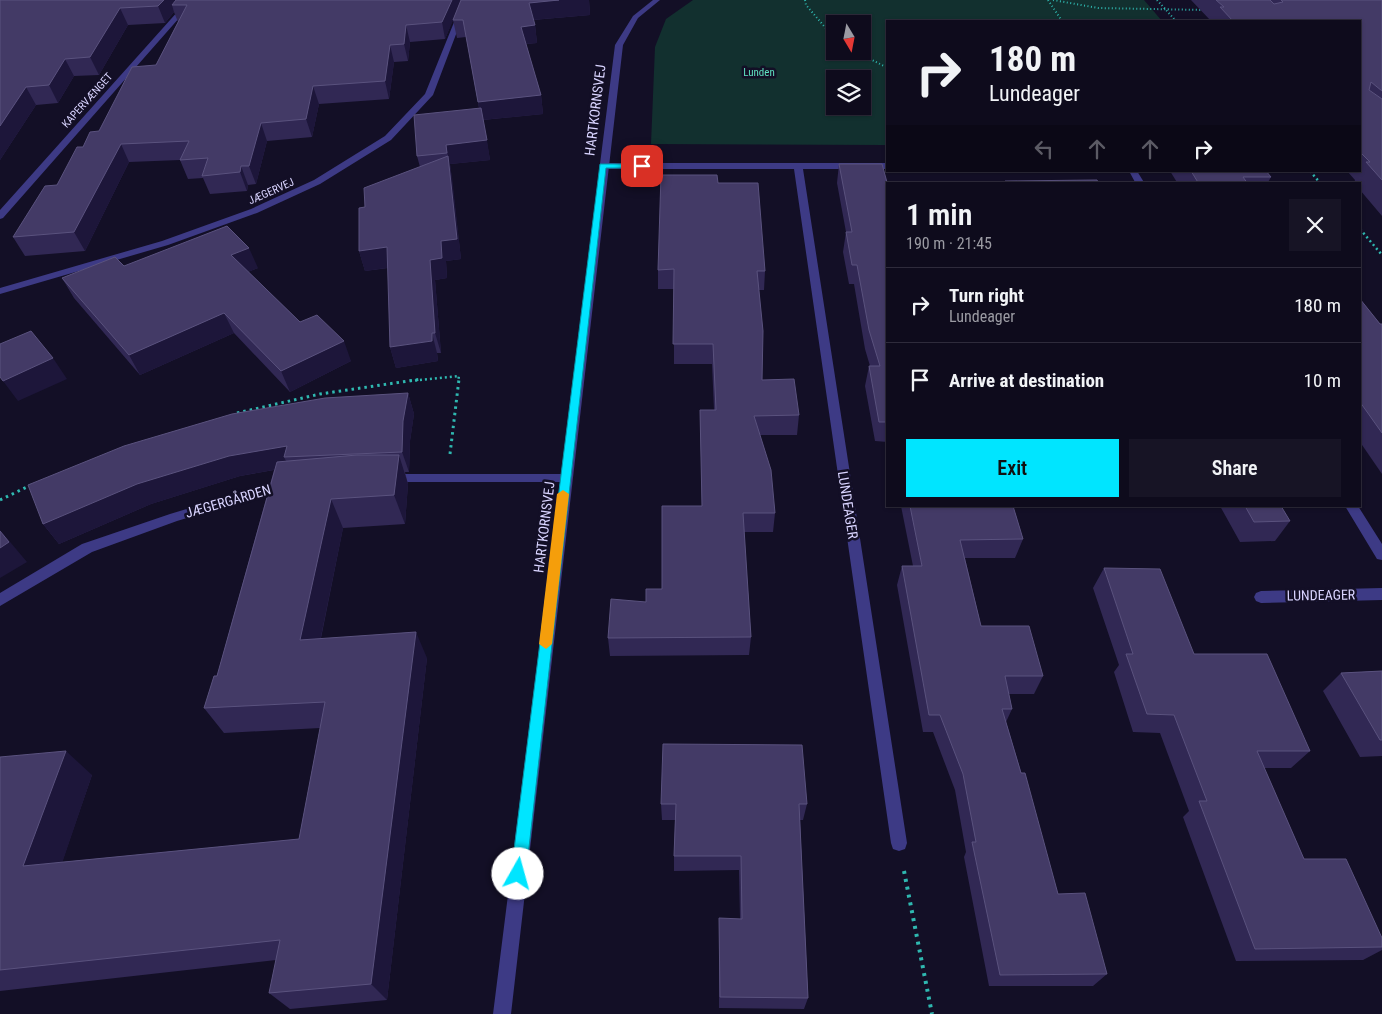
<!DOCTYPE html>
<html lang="en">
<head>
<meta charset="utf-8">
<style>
  body { margin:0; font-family:"Roboto Condensed",sans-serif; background:#171425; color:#f1f3f6; height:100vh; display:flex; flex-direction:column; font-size:19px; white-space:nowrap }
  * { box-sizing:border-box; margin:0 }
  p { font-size:16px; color:#9b9ba3 }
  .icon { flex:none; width:28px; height:28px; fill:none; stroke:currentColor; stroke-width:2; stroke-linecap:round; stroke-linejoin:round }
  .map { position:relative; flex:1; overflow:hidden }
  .drawer { position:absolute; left:886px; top:182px; width:475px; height:325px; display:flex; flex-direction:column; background:#0e0b1c; border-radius:0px; box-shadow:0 1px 4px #0004,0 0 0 1px #2e2b3b }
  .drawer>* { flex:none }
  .guide { position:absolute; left:886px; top:20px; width:475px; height:152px; border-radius:0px; box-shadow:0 1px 4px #0004,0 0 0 1px #2e2b3b; background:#0e0b1c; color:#f1f3f6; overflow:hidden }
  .needle { width:32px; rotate:170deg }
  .controls { position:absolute; left:826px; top:15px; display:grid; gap:10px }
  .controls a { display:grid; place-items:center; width:45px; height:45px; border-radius:0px; background:#0e0b1c; box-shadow:0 1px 4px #0004,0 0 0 1px #2e2b3b; font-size:25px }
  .pin { position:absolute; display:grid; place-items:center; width:42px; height:42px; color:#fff; margin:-21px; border-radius:10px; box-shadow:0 2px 8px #0006 }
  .me { position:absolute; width:55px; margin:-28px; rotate:7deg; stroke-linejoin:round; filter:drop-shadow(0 0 4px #0008) }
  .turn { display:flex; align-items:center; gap:18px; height:105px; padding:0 20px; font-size:22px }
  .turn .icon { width:65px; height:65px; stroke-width:2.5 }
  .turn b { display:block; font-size:35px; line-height:42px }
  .lanes { display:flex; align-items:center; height:48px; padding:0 20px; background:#0003; justify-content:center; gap:25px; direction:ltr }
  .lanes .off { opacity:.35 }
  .round { display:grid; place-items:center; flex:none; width:52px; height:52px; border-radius:0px; background:#171425 }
  .headline { display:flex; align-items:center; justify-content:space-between; height:85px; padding:0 20px }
  h1 { font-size:30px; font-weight:600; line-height:38px }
  .action { display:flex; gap:10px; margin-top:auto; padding:10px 20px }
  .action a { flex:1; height:58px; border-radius:0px; background:#00e5ff; color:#111; font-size:20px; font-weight:600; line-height:58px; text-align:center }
  .action a+a { background:#171425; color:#f1f3f6 }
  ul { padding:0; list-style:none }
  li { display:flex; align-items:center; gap:15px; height:75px; padding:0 20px; border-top:1px solid #2e2b3b }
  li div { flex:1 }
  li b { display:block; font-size:19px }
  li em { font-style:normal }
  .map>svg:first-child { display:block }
  .green { fill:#12302f; fill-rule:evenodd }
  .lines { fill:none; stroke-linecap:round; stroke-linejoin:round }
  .path-far3 { stroke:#2fb8b0; stroke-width:2; stroke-dasharray:1 2.5; stroke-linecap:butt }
  .path-far2 { stroke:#2fb8b0; stroke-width:2.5; stroke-dasharray:2 3; stroke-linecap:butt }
  .path-far1 { stroke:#2fb8b0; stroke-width:3; stroke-dasharray:2.5 4; stroke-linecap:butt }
  .path { stroke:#2fb8b0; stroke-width:4; stroke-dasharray:3 5; stroke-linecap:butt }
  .minor { fill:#3d3a85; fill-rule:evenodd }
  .tertiary { fill:#3d3a85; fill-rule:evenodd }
  .wall { fill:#312854 }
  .shaded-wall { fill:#1d163a }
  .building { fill:#433a66; stroke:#5a527e }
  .route { fill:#00e5ff; stroke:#0095a6 }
  .slow { fill:#f59e0b }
  .labels { text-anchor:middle; stroke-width:5; stroke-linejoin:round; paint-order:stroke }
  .far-park-label { font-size:11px; fill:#5fe0c0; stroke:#130f26 }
  .far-street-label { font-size:11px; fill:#d9d4ff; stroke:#130f26 }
  .street-label { font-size:14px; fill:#d9d4ff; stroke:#130f26 }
</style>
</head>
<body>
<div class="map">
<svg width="1382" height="1014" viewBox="0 0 1382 1014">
  <rect width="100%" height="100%" fill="#130f26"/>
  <path class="green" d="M693,0H1144L1162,21H888L887,145L651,144L655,47L666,19ZM835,24H862V51H835ZM835,79H862V106H835Z"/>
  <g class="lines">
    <path class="path-far3" d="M805,0L806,5L835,39
      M1048,0L1062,21
      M1053,0L1098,8L1204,10
      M1157,0L1176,21
      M854,51L888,68"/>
    <path class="path-far2" d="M1310,171L1321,184
      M1360,229L1382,255
      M410,381L459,376L458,381"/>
    <path class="path-far1" d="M237,413L320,394L422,379
      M450,454L459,379
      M0,500L31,485"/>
    <path class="path" d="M904,871L932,1014"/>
    <path class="minor" d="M188,0H195L3,218L0,219V210Z
      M463,0H469L433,95L391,140L320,184L257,213L168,245L0,294V288L162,241L251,209L314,180L385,136L425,94Z
      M888,163V169H803L907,843L905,849L899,851L893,849L891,843L794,169H603L599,166L603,163Z
      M1129,171H1137L1145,184H1136Z
      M391,474H565L571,478L565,482H391L385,478Z
      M286,479L290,481L292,484L290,487L177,521L92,552L0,606V593L82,544L170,514Z
      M1345,506H1358L1382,544V560L1377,559Z
      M1382,588V600L1261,603L1256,601L1254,597L1256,593L1261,591Z"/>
    <path class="tertiary" d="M653,0H660L638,18L623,45L511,1014H493L615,45L633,16Z"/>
  </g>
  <path class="wall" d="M0,0H589L590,15L533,20L535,25L537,43L526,44L541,95L543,114L483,120L490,160L450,164L461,259L446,261L447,278L435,280L441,353H437L438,361L396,368L390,347L388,268L365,271L359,251L365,207L420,167L417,156L479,108L466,37L457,38L453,20L457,10L445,39L410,42L408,61L394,62L389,99L319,104L312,137L267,141L256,184L248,185L247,191L210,194L203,178L188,179L180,160L129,162L85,251L25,256L13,237L57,185L83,147L99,131L156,65L178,22L174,12L165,23L128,25L99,75L74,76L58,103L36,105L0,160Z
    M1191,0H1382V216L1360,190V184H1354V183L1355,180L1347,171H1360V21H1211Z
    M839,164L888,186V442L875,441L865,386L869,366H870L865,349L854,284H849L843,252L846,232L837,183Z
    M1170,171H1266L1271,177L1267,184H1178Z
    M718,183L765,271L764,290H759L762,380L799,415L797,435H760L775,513L773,532H744L751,637L749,655L610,656L608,638L646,602L662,589L702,506L700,410H714L712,364H674V289H658V270Z
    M124,266L258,268L248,272L300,322L351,361L290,392L234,333L140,375L74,298L62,278Z
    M1360,299L1380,324H1382V474L1360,442Z
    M408,393L414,414L410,441L409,472H405L408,484L405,524L343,528L321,638L427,658L387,1000L290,1009L269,993L276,960L0,991V757L92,775L62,862L299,839L320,728L224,733L204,708L217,676L274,470L240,476L151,504L59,544L43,524Z
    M901,506H1013L1023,539L1015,558H965L981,626L1043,676L1034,694H1009L1012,709L1006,722L1058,894L1107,974L1093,986H989L964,857L966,852L955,790L933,732H923L897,585L902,566H913Z
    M1220,506H1281L1290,521L1275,541L1240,542Z
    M1104,568L1194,654L1310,751L1291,768H1264L1304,859L1382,938V950L1363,960L1236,961L1183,817L1189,811L1160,733L1133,732L1114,672L1119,665L1093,588Z
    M1382,671V756L1360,757L1323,691L1341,673Z
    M661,804H807L803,820H800L808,998L804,1009L719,1008V918L740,919L739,870L674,871V856L675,820H662Z"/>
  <path class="shaded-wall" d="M164,0H185L172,5L174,12L165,23L158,6Z
    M452,0H462L445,39L442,22Z
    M559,0H589L590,15L531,20L529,3Z
    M120,8L128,25L99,75L90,57Z
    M406,25L410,42L408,61L404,44Z
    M535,25L537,43L524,44L521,27Z
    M390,45L394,62L389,99L385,81Z
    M65,59L74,76L58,103L49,85Z
    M313,86L319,104L312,137L306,119Z
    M26,87L36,105L0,160V126Z
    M541,95L543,114L481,120L478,102Z
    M261,123L267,141L256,184L249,166Z
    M487,140L490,160L450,164L451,173L446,145Z
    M121,144L129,162L85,251L74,232Z
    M448,156L452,176L461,259L446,261L447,278L435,280L441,353L435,333L430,260L441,241Z
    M241,166L248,185L247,191L240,172Z
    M387,247L393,267L365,271L359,251Z
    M249,248L258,268L240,275L231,255Z
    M224,313L234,333L140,375L129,355Z
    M432,333L437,353L438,361L396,368L390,347Z
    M344,341L351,361L290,392L281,371Z
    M53,358L67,379L18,401L3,381Z
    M408,393L414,414L410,441L409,472L402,452L403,421Z
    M287,446L284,457L289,467L240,476L151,504L59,544L43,524L137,484L229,456Z
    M399,455L408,484L405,524L394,495Z
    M331,499L343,528L315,666L300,640Z
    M0,530L27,562L0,578Z
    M416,632L427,658L387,1000L371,984Z
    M66,751L92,775L54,887L23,866Z"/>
  <path class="building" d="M0,0H164L158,6L120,8L90,57L65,59L49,85L26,87L0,126Z
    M176,0H452L442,22L406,25L404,44L390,45L385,81L313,86L306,119L261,123L249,166H241L240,172L202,176L208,158L180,160L189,141L121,144L74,232L13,237L45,186L57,185L77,147H83L90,132L99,131L132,67L156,65L187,5H172Z
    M461,0H559L529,3L535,25L521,27L541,95L478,102L463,20H453Z
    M1216,0H1270L1274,4L1283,2L1281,0H1382V91L1371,82L1369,90L1382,99V180L1366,162H1370L1360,152V21H1233L1220,7H1224Z
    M481,108L487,140L446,145L447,153L417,156L414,115Z
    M448,156L457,239L441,241L442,258L430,260L435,333H432V341L390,347L387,247L359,251V208L365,207L364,188Z
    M839,164H882L888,186V422H879L869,366H880L869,330L857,265H852L846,232H852Z
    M1191,171H1266L1271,177H1243L1248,184H1199Z
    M661,175H717L718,183H758L765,271H757L763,331L762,380L794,379L799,415L754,416L771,470L775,513H743L751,637L608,638L611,599L646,602V589H662V506H702L700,410H716L713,344H673L674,269L658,270Z
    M1097,180L1099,184H1006L1005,181Z
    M227,226L249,248L231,255L300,322L317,315L344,341L281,371L224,313L129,355L62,278L115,257L124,266Z
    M1360,299L1380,324H1382V433L1360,402Z
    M31,331L53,358L3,381L0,377V344Z
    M408,393L403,421L402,452L284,457L287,446L229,456L137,484L43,524L28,485L124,446L232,414L325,398Z
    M357,455H399L394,495L331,499L300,640L416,632L371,984L269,993L280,940L0,970V757L66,751L23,866L299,839L325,702L204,708L214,676H217L277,462Z
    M910,506H1013L1023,539L960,540L981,626H1029L1043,676H1005L1012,709H1002L1021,773H1025L1058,894L1085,893L1107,974L1000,975L972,842H976L963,774L940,715H929L902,566H922Z
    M1245,506H1281L1290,521L1254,522Z
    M0,531L9,542L0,548Z
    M1104,568L1160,569L1194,654H1267L1310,751H1257L1304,859H1346L1382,938V947L1255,949L1199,801H1207L1174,715L1147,714L1126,654H1133Z
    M1382,671V740H1380L1341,673Z
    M663,744L802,745L807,804H799L808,998L720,997L719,918L742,919L741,856H674L676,804H661Z"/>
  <path class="route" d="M600,164H642L646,166L642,168H606L526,874L524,880L518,882L513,880L511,874Z"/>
  <path class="slow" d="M563,490L569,494L552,644L546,649L539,644L557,494Z"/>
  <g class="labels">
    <g class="far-park-label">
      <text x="759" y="76">Lunden</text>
    </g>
    <g class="far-street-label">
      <text transform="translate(87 100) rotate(-48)" y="4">KAPERVÆNGET</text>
      <text transform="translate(271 191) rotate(-24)" y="4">JÆGERVEJ</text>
    </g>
    <g class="street-label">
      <text transform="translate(595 110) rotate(-83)" y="5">HARTKORNSVEJ</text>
      <text transform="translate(228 501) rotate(-16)" y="5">JÆGERGÅRDEN</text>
      <text transform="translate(848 505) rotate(81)" y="5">LUNDEAGER</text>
      <text transform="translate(544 527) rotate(-83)" y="5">HARTKORNSVEJ</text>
      <text transform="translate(1321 595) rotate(-1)" y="5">LUNDEAGER</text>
    </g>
  </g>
</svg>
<div class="controls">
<a><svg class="needle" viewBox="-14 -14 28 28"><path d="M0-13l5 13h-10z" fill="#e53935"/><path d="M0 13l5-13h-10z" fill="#9b9ba3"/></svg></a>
<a><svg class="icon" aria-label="layers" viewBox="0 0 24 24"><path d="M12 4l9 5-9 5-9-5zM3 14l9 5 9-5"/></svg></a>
</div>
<div class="pin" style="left:642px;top:166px;background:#d93025"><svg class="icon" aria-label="arrive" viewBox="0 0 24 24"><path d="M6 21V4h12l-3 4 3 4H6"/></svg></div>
<svg class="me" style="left:518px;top:874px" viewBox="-20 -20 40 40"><circle r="19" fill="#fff"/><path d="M0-13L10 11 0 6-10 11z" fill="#00e5ff"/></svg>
<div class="guide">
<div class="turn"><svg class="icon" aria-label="right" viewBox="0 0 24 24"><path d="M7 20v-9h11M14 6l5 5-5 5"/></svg><div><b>180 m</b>Lundeager</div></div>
<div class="lanes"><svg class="icon off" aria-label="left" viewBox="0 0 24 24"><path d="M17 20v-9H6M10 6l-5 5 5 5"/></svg><svg class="icon off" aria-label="ahead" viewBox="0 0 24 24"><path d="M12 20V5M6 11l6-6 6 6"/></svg><svg class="icon off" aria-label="ahead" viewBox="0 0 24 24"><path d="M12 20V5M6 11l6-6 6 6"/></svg><svg class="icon" aria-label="right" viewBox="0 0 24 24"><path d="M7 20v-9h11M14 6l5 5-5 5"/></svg></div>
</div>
<section class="drawer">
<div class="headline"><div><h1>1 min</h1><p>190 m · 21:45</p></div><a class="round"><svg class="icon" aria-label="close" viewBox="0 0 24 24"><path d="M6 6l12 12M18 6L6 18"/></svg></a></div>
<ul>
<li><svg class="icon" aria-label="right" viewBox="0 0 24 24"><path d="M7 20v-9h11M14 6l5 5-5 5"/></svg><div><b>Turn right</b><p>Lundeager</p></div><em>180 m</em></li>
<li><svg class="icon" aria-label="arrive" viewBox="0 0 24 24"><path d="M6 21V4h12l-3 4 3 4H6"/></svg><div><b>Arrive at destination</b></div><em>10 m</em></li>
</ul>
<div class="action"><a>Exit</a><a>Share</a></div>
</section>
</div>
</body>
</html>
